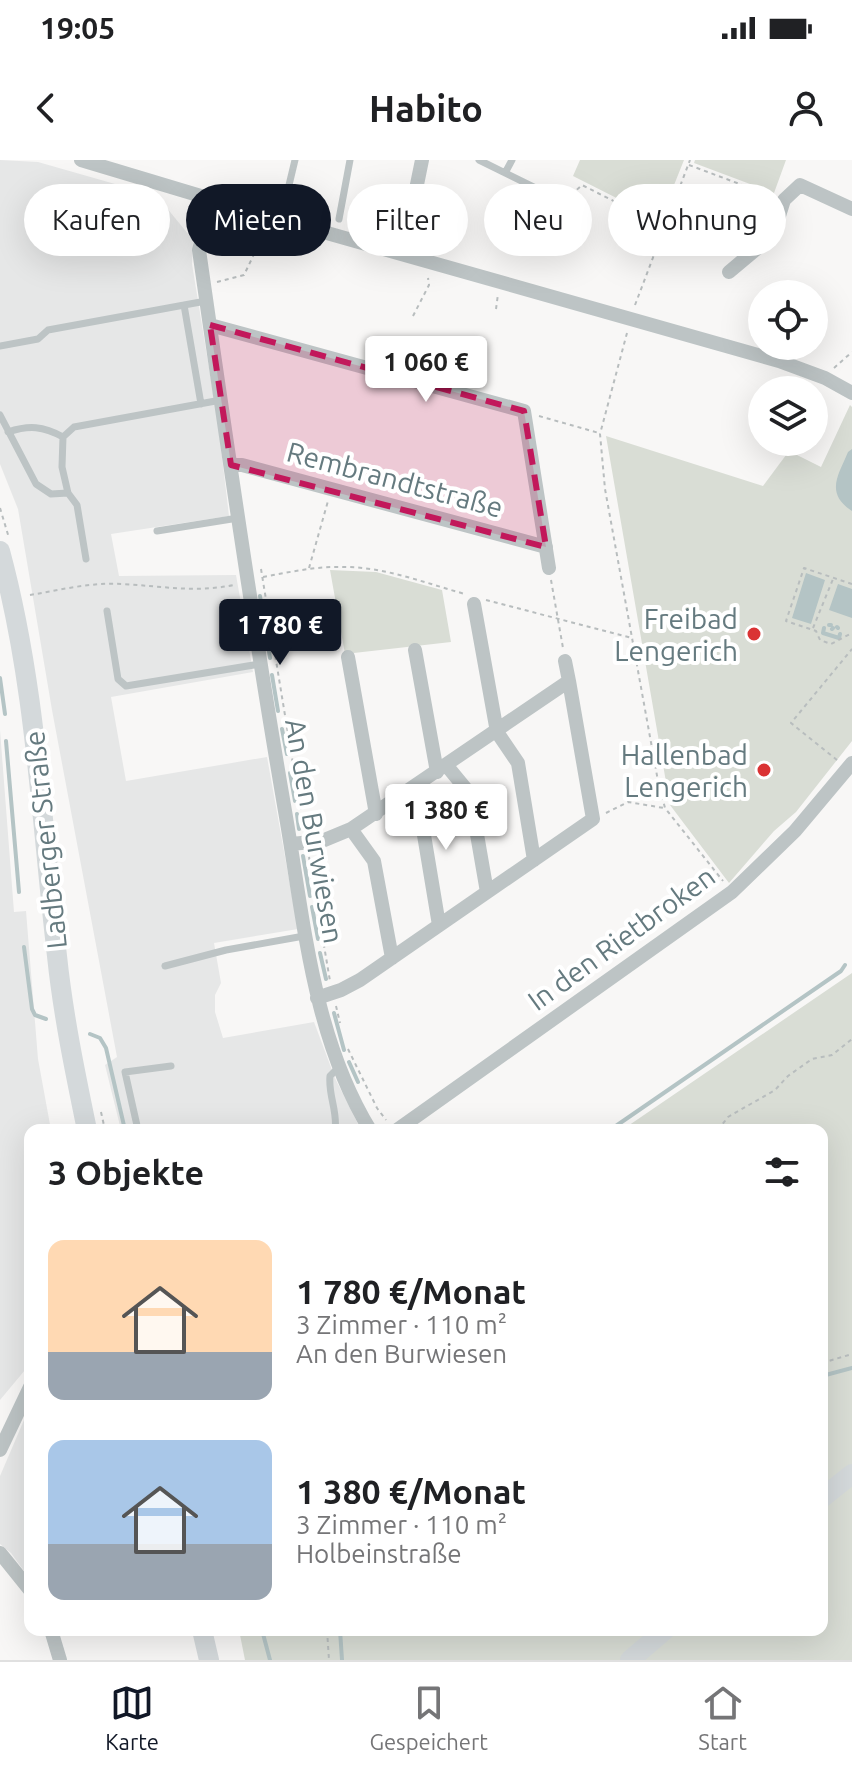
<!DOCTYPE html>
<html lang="de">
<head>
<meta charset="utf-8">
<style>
  body { margin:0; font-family:Ubuntu,sans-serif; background:#f6f6f6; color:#202124; height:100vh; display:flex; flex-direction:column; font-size:30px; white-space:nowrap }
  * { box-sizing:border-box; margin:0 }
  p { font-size:26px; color:#757577 }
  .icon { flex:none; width:44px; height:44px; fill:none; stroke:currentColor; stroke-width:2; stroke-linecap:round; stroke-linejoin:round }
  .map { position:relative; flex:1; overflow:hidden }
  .details { position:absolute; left:24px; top:964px; width:804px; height:512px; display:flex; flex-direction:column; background:#fff; border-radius:16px; box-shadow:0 8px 32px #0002 }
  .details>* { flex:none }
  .top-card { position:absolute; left:24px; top:24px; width:804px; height:72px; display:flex; gap:16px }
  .fabs { position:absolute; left:748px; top:120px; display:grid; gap:16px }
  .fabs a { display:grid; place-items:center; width:80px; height:80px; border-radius:50%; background:#fff; box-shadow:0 8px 32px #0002; font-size:40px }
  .price { position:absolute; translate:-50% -68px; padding:0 18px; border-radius:8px; background:#fff; color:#222; font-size:26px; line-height:52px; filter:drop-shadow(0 2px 4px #0008) }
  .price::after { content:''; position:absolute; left:50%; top:48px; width:24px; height:18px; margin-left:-12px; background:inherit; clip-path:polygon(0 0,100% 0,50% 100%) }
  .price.selected { background:#111827; color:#fff }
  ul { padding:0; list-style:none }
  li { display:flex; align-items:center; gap:24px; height:200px; padding:0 24px }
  li span { display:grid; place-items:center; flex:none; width:224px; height:160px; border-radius:16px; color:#555 }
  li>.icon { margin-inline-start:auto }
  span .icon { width:96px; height:96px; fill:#fffc; stroke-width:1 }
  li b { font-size:34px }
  h2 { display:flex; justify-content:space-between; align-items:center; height:96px; padding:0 24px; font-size:34px }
  .chip { padding:0 28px; border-radius:36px; background:#fff; box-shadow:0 8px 32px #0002; font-size:28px; line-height:72px }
  .chip.selected { background:#111827; color:#fff }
  .status { display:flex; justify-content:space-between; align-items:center; height:56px; padding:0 40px; background:#fff; direction:ltr }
  .status svg { height:22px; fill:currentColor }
  header { display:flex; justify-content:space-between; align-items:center; height:104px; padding:0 24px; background:#fff; font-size:36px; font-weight:700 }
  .tabs { display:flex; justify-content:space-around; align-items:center; height:112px; border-top:2px solid #e0e0e0; background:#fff; font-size:22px; color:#757577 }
  .tabs a { display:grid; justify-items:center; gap:4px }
  .tabs .selected { color:#111827 }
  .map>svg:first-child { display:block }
  .built { fill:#e6e7e7 }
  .green { fill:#d9ddd5 }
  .water { fill:#b4c4c5 }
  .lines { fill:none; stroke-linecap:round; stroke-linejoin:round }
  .stream { stroke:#b4c4c5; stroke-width:4 }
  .path { stroke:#b8bdbe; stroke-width:2; stroke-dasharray:4 4; stroke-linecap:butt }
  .lane { stroke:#bdc4c5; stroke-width:7 }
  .street { stroke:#bdc4c5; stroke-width:14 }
  .secondary { stroke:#d4d9db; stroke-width:20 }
  .marked { fill:#c2185b; fill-opacity:0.2; stroke:#c2185b; stroke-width:6; stroke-dasharray:16 10; stroke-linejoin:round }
  .poi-dot { fill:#da3334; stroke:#fff; stroke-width:3 }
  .labels { text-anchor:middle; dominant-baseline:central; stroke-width:8; stroke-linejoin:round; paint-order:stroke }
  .street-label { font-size:28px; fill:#657a7f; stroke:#fff }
  .poi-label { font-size:28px; fill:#657a7f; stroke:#fff; text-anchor:end }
</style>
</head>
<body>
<div class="status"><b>19:05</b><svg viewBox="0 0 49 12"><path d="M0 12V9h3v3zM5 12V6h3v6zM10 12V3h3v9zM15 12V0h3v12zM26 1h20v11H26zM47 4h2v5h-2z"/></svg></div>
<header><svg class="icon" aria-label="back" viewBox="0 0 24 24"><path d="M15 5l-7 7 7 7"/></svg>Habito<svg class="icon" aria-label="person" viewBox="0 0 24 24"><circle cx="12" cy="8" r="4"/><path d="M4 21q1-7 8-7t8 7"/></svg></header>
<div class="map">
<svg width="852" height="1500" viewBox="0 0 852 1500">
  <rect width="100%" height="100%" fill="#f8f7f6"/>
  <!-- built -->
  <path class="built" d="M0 0 38 2 157 36 193 80 192 104 218 263 229 356 111 374 119 416 236 415 253 512 111 537 126 621 267 597 298 769 214 783 221 823 215 835V852L223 878 314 862 335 918 360 968 359 970H121L105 905 117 897 52 550 18 349 0 304Z
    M0 570 14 752 26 751 38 899 51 970H30V1204L0 1240Z
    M30 1246V1419L11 1393 0 1384V1316Z"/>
  <!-- green -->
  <path class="green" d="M580 0H684L660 60 573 16Z
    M695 0H786L774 33 694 3Z
    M850 245 852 247V581L796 652 774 671 729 723 670 645 606 276 763 326 789 291 821 307Z
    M330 410 376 412 442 430 451 482 345 494Z
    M852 813V1500H245L239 1470H822V970H622Z"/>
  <!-- water -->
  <path class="water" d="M852 289V351C825 333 838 316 848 292Z
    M806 413 825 420 811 464 792 458Z
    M838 424 852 429V458L829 450Z"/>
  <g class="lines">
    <!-- stream -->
    <path class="stream" d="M260 436 262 449
      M829 465H831
      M265 466 270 498
      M837 467 838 468
      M824 468 823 473 839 478 840 474
      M832 469 833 468
      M272 515 278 551
      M0 518 5 554
      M282 569 287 594
      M6 581 19 732
      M290 613 295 641
      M297 654 299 669
      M303 696 310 736
      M312 747 318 779
      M24 787 32 849 35 855 46 859
      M320 793 326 819
      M334 853 344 890
      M90 874 100 878 106 888 125 970
      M349 902 358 922
      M610 970 841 811 845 805
      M822 1216 852 1208
      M262 1470 270 1500
      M340 1470 342 1500"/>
    <!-- path -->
    <path class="path" d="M689 5 769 35
      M571 35 582 25 663 66
      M143 46 154 36
      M217 122 244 115 258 86 260 69
      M635 145 690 0
      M496 149 498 134
      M413 156 429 125 428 118
      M627 173 600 274 605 329 658 621 665 648 723 721
      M834 208 852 192
      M539 256 599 273
      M0 348 9 378
      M309 408 328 341
      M261 409 304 671
      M263 417C290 412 317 406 344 407 385 407 425 423 465 434
      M551 420 563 488
      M852 424 804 408 786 461 816 471 820 480 831 484 852 473
      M30 435C60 430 91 422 122 424 162 426 194 433 234 425
      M486 440 632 478
      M813 468 833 419
      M837 600 791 563 852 489
      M606 653 628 642 664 648
      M309 697 330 821
      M336 846 340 863
      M348 889 377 948 386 960
      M101 952 105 970
      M718 970 728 957 775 930 788 916 812 899 832 895 852 879
      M822 1203 852 1194
      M327 1470 329 1500"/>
    <!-- lane -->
    <path class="lane" d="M479 0 564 42
      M505 13 512 0
      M284 46 295 0
      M339 59 350 0
      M184 145 201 244
      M0 186 38 179 48 170 206 141
      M0 255 36 324 51 334 68 333
      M8 272C29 265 43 266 63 277
      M157 371 238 358
      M86 399 77 345 68 333 62 307 63 277 74 267 221 240
      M107 451 118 519 126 526 260 504
      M165 806 226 790 304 776
      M138 970 125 912 171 906
      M335 970C338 952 328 935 330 916L338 908"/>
    <!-- street -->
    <path class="street" d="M81 0 281 60 779 201 825 218 852 233
      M212 40 199 90C226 278 253 465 285 651 304 759 312 875 370 970
      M403 93 422 0
      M729 112 773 75 784 40 800 25 852 49
      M210 165 524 251 549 408
      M231 305H242L546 387
      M474 444 497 572 518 603 534 700
      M415 490 437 612
      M348 497 376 654
      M565 501 569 521
      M447 606 470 634 487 732
      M404 635 423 669 439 765
      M351 669 374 701 392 798
      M291 684 322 681 351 669 569 521 593 659 360 820 341 830 317 838
      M397 970 732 732 795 671 852 603
      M0 1290 30 1227
      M0 1393 30 1430
      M51 1470 60 1500"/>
    <!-- secondary -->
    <path class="secondary" d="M0 391C36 524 41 659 57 796 63 854 75 912 87 970
      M822 1338 852 1314
      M202 1470 209 1500
      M630 1500 665 1470"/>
  </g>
  <!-- marked area -->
  <path class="marked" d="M210 165 524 251 546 387 231 305Z"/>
  <!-- markers -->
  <g class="poi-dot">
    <circle cx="754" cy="474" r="8"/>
    <circle cx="764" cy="610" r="8"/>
  </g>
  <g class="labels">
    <!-- street labels -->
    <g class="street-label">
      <text transform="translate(395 319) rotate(15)">Rembrandtstraße</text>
      <text transform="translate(315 671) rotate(80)">An den Burwiesen</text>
      <text transform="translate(45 680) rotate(-96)">Ladberger Straße</text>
      <text transform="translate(621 778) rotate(-36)">In den Rietbroken</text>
    </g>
    <!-- poi labels -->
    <g class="poi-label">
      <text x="738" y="458">Freibad<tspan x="738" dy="32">Lengerich</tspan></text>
      <text x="748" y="594">Hallenbad<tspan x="748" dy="32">Lengerich</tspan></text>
    </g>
  </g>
</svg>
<div class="fabs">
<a><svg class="icon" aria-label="locate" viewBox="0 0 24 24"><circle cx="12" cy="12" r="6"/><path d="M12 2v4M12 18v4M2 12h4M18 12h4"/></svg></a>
<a><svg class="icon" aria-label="layers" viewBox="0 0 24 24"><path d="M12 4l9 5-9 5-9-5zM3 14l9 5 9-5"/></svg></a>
</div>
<b class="price" style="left:426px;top:244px">1 060 €</b>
<b class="price selected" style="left:280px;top:507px">1 780 €</b>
<b class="price" style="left:446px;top:692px">1 380 €</b>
<div class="top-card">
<a class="chip">Kaufen</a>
<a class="chip selected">Mieten</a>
<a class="chip">Filter</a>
<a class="chip">Neu</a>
<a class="chip">Wohnung</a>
</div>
<section class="details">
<h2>3 Objekte<svg class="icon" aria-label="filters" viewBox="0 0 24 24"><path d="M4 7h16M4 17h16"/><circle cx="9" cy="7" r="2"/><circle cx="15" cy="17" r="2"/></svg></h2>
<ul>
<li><span style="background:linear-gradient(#ffd9b3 70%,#9aa5b1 0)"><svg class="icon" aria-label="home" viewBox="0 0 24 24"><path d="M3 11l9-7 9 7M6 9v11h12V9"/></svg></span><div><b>1 780 €/Monat</b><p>3 Zimmer · 110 m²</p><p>An den Burwiesen</p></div></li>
<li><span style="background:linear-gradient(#a9c7e8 65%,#9aa5b1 0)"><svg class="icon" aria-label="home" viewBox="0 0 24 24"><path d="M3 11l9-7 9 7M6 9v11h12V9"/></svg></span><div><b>1 380 €/Monat</b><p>3 Zimmer · 110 m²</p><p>Holbeinstraße</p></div></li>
</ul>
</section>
</div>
<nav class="tabs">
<a class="selected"><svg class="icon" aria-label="map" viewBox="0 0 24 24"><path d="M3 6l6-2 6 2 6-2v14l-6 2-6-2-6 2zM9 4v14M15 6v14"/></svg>Karte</a>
<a><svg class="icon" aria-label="saved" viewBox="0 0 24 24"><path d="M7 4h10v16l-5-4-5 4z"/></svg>Gespeichert</a>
<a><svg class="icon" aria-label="home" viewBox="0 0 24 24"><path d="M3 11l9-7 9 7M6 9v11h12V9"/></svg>Start</a>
</nav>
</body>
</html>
